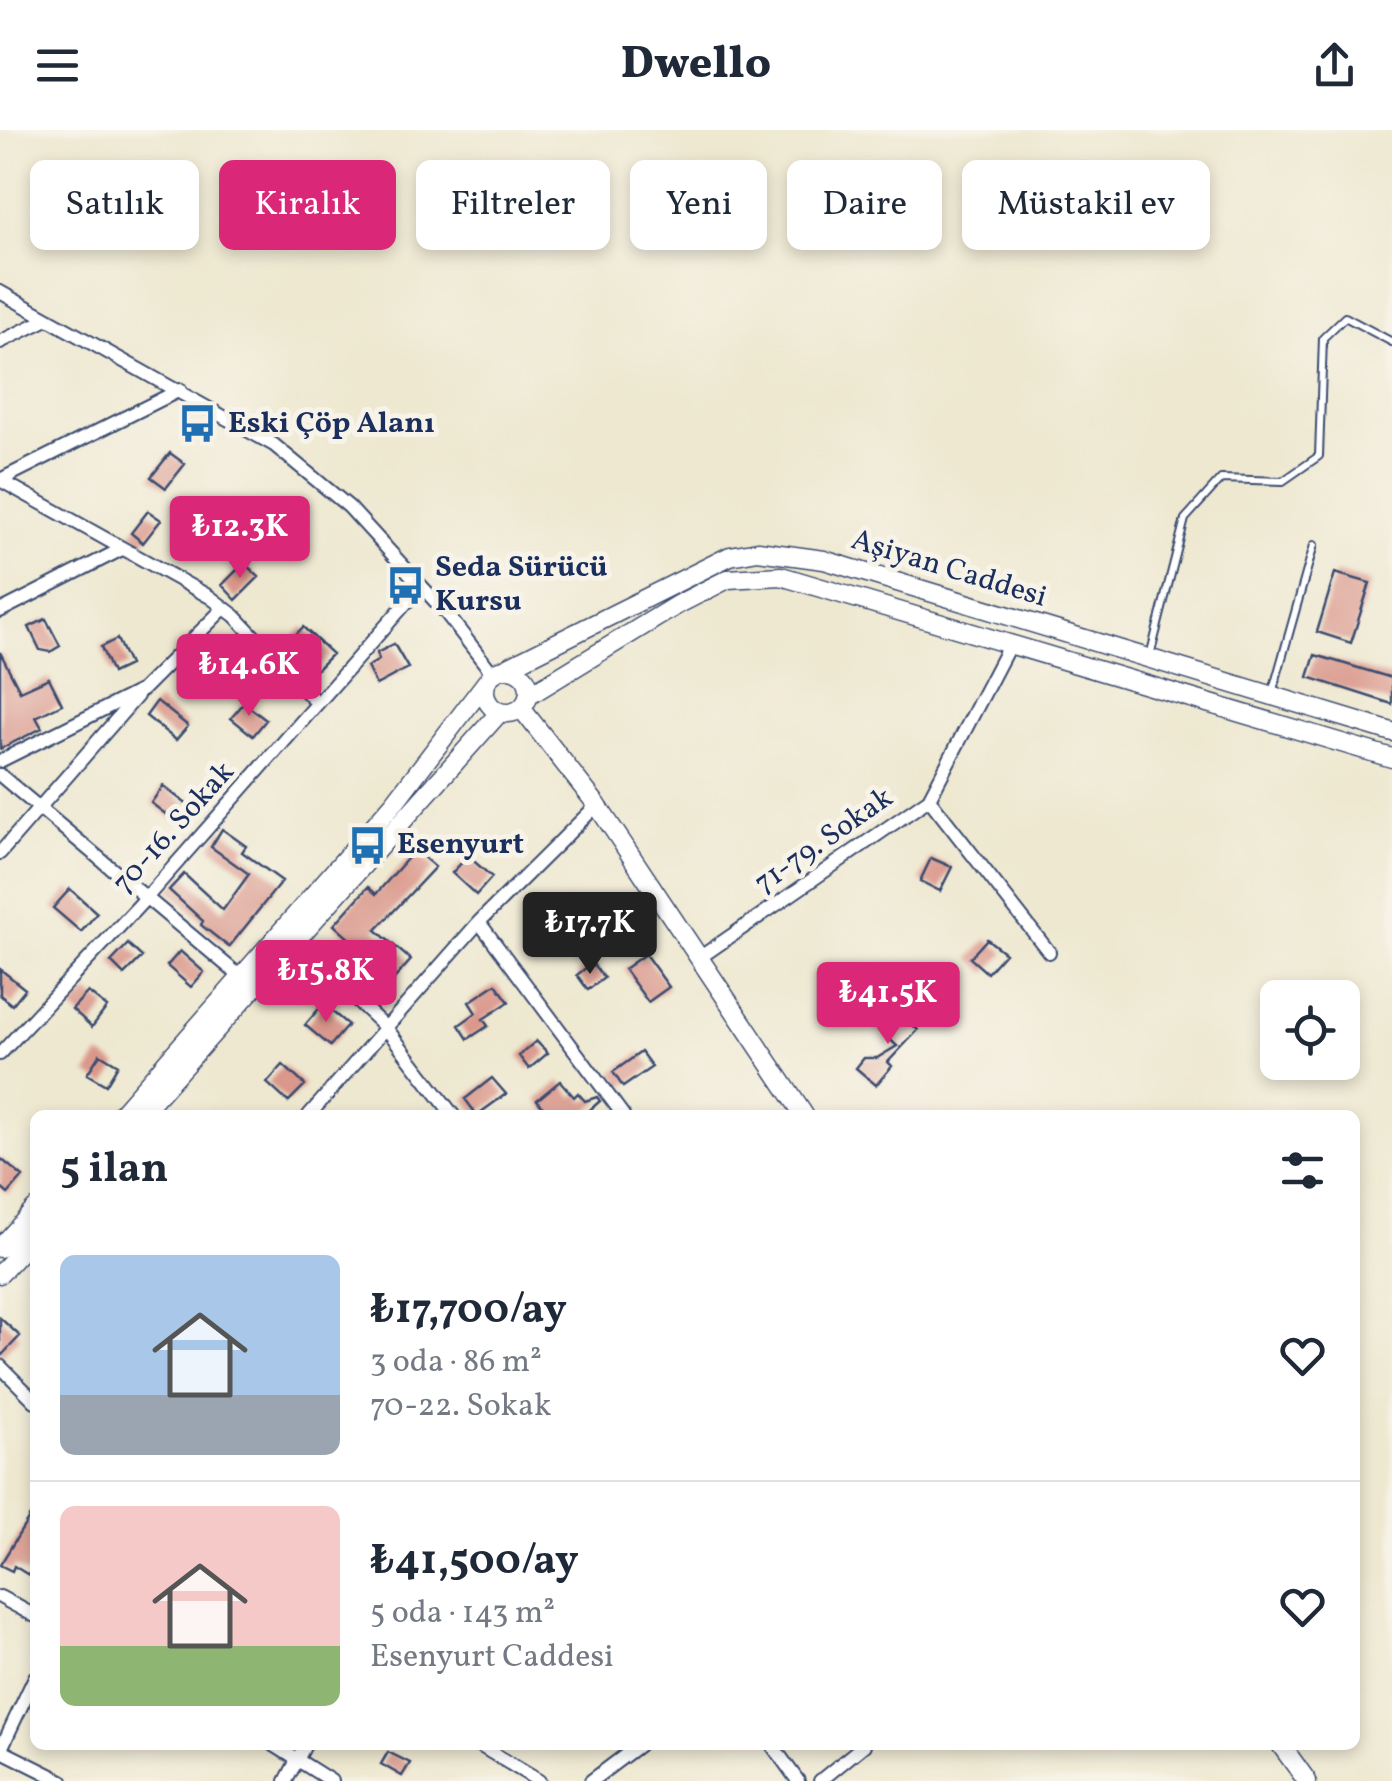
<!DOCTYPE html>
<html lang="tr">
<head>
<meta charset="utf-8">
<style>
  body { margin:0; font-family:Vollkorn,serif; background:#f2f2f3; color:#1f2937; height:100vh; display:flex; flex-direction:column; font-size:38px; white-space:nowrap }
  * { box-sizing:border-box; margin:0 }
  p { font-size:32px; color:#747a83 }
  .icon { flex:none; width:55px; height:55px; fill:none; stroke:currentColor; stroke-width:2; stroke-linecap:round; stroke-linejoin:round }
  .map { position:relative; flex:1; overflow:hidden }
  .sheet { position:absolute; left:30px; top:980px; width:1330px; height:640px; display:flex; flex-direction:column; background:#fff; border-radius:15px; box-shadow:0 5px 15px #0003 }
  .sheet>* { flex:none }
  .guide { position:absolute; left:30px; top:30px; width:1332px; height:90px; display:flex; gap:20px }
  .buttons { position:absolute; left:1260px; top:850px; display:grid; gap:20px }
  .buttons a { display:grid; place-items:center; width:100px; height:100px; border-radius:15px; background:#fff; box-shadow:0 5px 15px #0003; font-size:50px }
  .price { position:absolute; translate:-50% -85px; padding:0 22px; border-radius:10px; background:#db2777; color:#fff; font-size:32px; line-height:65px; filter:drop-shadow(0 2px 5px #0008) }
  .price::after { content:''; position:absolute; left:50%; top:60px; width:30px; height:22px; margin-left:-15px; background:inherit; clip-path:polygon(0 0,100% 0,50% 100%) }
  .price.on { background:#222; color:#fff }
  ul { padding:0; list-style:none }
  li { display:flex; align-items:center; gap:30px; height:250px; padding:0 30px }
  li+li { border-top:2px solid #e0e1e3 }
  li span { display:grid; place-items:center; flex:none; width:280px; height:200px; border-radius:15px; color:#555 }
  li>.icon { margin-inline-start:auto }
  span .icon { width:120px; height:120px; fill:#fffc; stroke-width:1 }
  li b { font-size:42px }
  h2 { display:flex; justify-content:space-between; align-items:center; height:120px; padding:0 30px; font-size:42px }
  .pill { padding:0 35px; border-radius:15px; background:#fff; box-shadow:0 5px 15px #0003; font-size:35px; line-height:90px }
  .pill.on { background:#db2777; color:#fff }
  header { display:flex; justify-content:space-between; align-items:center; height:130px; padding:0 30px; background:#fff; font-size:45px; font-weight:800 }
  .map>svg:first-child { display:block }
  .building { fill:#da978b }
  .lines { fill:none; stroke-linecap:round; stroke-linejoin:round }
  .lane-casing { stroke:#3b4b6f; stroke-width:10 }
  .street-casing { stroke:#3b4b6f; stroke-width:16 }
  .secondary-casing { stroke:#3b4b6f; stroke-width:21 }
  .lane { stroke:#fff; stroke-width:6 }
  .street { stroke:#fff; stroke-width:12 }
  .secondary { stroke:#fff; stroke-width:18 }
  .labels { text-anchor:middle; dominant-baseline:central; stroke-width:10; stroke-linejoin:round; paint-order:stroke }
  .poi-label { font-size:30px; font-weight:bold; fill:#1b2f5e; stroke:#f7f3e8; text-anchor:start }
  .street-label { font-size:30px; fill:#1b2f5e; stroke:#f7f3e8 }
</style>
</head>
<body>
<header><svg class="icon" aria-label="menu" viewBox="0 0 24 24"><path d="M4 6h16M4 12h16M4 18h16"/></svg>Dwello<svg class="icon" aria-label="share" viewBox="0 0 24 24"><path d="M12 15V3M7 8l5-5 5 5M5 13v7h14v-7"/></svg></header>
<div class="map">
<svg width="1392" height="1651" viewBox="0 0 1392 1651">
  <rect width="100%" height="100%" fill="#f7f3e8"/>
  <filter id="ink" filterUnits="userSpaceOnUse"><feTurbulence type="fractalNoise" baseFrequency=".01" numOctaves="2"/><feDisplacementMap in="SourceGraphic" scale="20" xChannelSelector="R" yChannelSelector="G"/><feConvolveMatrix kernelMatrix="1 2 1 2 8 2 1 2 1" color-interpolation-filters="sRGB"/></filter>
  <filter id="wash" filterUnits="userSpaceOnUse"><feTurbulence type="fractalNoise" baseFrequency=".0048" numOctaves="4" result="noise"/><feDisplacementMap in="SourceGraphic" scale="40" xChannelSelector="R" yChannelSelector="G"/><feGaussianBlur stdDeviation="2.25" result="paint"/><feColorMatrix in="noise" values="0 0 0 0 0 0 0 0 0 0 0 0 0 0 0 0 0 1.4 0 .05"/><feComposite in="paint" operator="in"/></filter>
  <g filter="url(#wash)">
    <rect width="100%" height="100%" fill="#eee8d0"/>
    <g id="blocks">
      <!-- building -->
      <path class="building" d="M170 323 185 334 166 358 151 347Z
        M265 378 280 389 264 409 250 398Z
        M148 381 161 390 143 413 131 403Z
        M244 433 259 447 236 470 222 455Z
        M1335 443 1370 453 1351 513 1317 502Z
        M46 489 60 516 50 522 40 520 29 497Z
        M303 497 332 524 310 546 282 519Z
        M117 509 129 535 112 543 101 517Z
        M394 514 408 538 376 555 367 537 379 530 377 523Z
        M0 522 20 561 49 548 62 574 36 587 42 598 0 619Z
        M1315 525 1392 548V574L1308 547Z
        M157 571 188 596 176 610 146 586Z
        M244 573 266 590 253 606 231 588Z
        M163 656 189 676 176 692 151 673Z
        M222 699 246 716 242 722 282 751 229 817 201 795 203 791 169 760 184 744 223 780 249 744 211 717Z
        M415 720 435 737 376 800 411 830 394 849 334 795 368 757 376 764Z
        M468 726 492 747 476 765 452 743Z
        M931 728 952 737 940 761 920 751Z
        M70 759 97 783 81 802 53 778Z
        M987 809 1005 823 987 843 970 828Z
        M128 814 142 827 124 845 111 832Z
        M180 821 204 842 191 857 167 836Z
        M645 824 669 857 648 872 624 839Z
        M293 832 320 856 307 870 286 858 281 846Z
        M592 833 604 848 588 860 577 845Z
        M0 839 25 859 12 875 0 865Z
        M496 854 509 872 483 889 488 896 468 909 459 895 476 883 469 872Z
        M88 862 107 877 92 897 72 879Z
        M323 874 348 895 330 916 305 895Z
        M896 880 918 900 888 932 892 936 876 955 856 938 864 928H877L897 916 879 899Z
        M536 911 548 923 529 939 519 926Z
        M641 922 652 937 623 957 613 942Z
        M100 924 118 935 106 955 87 944Z
        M283 935 305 955 288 972 267 953Z
        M492 948 506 964 477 985 465 969Z
        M560 951 574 967 578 963 585 971 597 967 600 971 584 985H549L537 970Z
        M0 1028 23 1047 8 1064 0 1057Z
        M0 1188 20 1206 1 1226H0Z
        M35 1378V1449L14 1436 12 1441 0 1435Z
        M388 1622 410 1633 402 1646 381 1634Z"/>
    </g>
  </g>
  <g filter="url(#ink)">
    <use href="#blocks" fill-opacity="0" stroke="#3b4b6f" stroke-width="2.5"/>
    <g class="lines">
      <defs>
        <path id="lane" d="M1150 526 1185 389 1221 349 1283 351 1319 326 1323 208 1345 187 1392 212
          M1272 564 1314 415"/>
        <path id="street" d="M0 162 274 315 349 377 446 483 493 544
          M0 212 47 189
          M0 350 210 467 235 486 317 573
          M0 350 180 260
          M0 481 122 419
          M0 631 142 560 224 478
          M0 645 242 848
          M929 669 1049 822
          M0 723 137 566
          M479 792 623 985
          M295 812 386 898 453 985
          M702 826 929 669 1011 512
          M0 924 146 768 421 456
          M309 985 479 792 597 675
          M0 1236 35 1271
          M0 1467 35 1486
          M274 1615 331 1651
          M479 1615 539 1651
          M772 1615 798 1651
          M0 1620 62 1651
          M0 1621 35 1547
          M286 1651 305 1615
          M591 1651 639 1615
          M820 1651 864 1615"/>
        <path id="secondary" d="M485 561a22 22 0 1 1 44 0a22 22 0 1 1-44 0Z
          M504 539 730 426 758 421 824 430 1392 602
          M528 566 677 475 728 449 781 446 1392 628
          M521 578 597 675 804 985
          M120 985 394 673 487 551
          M140 985 500 582
          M0 1118 35 1079
          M0 1144 35 1106
          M1281 1615 1307 1651"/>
      </defs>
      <!-- lane casing -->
      <use href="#lane" class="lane-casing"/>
      <!-- street casing -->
      <use href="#street" class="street-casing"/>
      <!-- secondary casing -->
      <use href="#secondary" class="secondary-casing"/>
      <!-- lane -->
      <use href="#lane" class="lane"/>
      <!-- street -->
      <use href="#street" class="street"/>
      <!-- secondary -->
      <use href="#secondary" class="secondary"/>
    </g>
  </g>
  <!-- icons -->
  <defs>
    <symbol id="bus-bare" viewBox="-9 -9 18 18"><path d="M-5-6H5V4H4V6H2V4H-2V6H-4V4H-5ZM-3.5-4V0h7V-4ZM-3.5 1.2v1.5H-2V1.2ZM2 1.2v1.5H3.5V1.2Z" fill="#1f6fb2" stroke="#f7f3e8" stroke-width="2.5" paint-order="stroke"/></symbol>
  </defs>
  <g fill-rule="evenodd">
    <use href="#bus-bare" x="170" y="266" width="55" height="55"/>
    <use href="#bus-bare" x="378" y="428" width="55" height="55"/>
    <use href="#bus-bare" x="340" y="688" width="55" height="55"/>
  </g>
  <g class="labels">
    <!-- poi labels -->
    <g class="poi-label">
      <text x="228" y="294">Eski Çöp Alanı</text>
      <text x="435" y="438">Seda Sürücü<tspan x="435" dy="34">Kursu</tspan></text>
      <text x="397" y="715">Esenyurt</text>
    </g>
    <!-- street labels -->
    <g class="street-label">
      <text transform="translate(949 439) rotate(17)">Aşiyan Caddesi</text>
      <text transform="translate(174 698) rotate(-48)">70-16. Sokak</text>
      <text transform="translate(824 711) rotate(-35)">71-79. Sokak</text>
    </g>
  </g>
</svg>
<div class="buttons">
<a><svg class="icon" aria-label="locate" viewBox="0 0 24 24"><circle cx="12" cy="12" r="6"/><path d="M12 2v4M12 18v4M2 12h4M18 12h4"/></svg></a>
</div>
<b class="price" style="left:240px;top:451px">₺12.3K</b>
<b class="price" style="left:249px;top:589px">₺14.6K</b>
<b class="price on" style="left:590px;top:847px">₺17.7K</b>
<b class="price" style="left:326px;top:895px">₺15.8K</b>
<b class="price" style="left:888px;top:917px">₺41.5K</b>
<div class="guide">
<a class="pill">Satılık</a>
<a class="pill on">Kiralık</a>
<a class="pill">Filtreler</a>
<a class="pill">Yeni</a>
<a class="pill">Daire</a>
<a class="pill">Müstakil ev</a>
</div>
<section class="sheet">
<h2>5 ilan<svg class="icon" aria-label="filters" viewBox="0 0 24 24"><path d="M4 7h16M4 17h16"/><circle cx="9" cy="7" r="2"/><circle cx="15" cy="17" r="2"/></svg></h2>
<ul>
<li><span style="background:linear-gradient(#a9c7e8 70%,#9aa5b1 0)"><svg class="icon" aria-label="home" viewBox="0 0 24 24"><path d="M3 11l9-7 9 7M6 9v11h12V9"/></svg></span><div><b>₺17,700/ay</b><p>3 oda · 86 m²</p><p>70-22. Sokak</p></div><svg class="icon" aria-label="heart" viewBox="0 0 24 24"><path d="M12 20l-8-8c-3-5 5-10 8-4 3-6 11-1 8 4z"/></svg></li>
<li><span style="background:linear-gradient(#f6c9c9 70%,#8fb573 0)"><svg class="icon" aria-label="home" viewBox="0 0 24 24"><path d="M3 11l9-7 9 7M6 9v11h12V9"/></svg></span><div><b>₺41,500/ay</b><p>5 oda · 143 m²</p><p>Esenyurt Caddesi</p></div><svg class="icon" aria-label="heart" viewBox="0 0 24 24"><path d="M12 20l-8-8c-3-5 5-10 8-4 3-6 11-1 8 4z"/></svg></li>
</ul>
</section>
</div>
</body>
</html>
